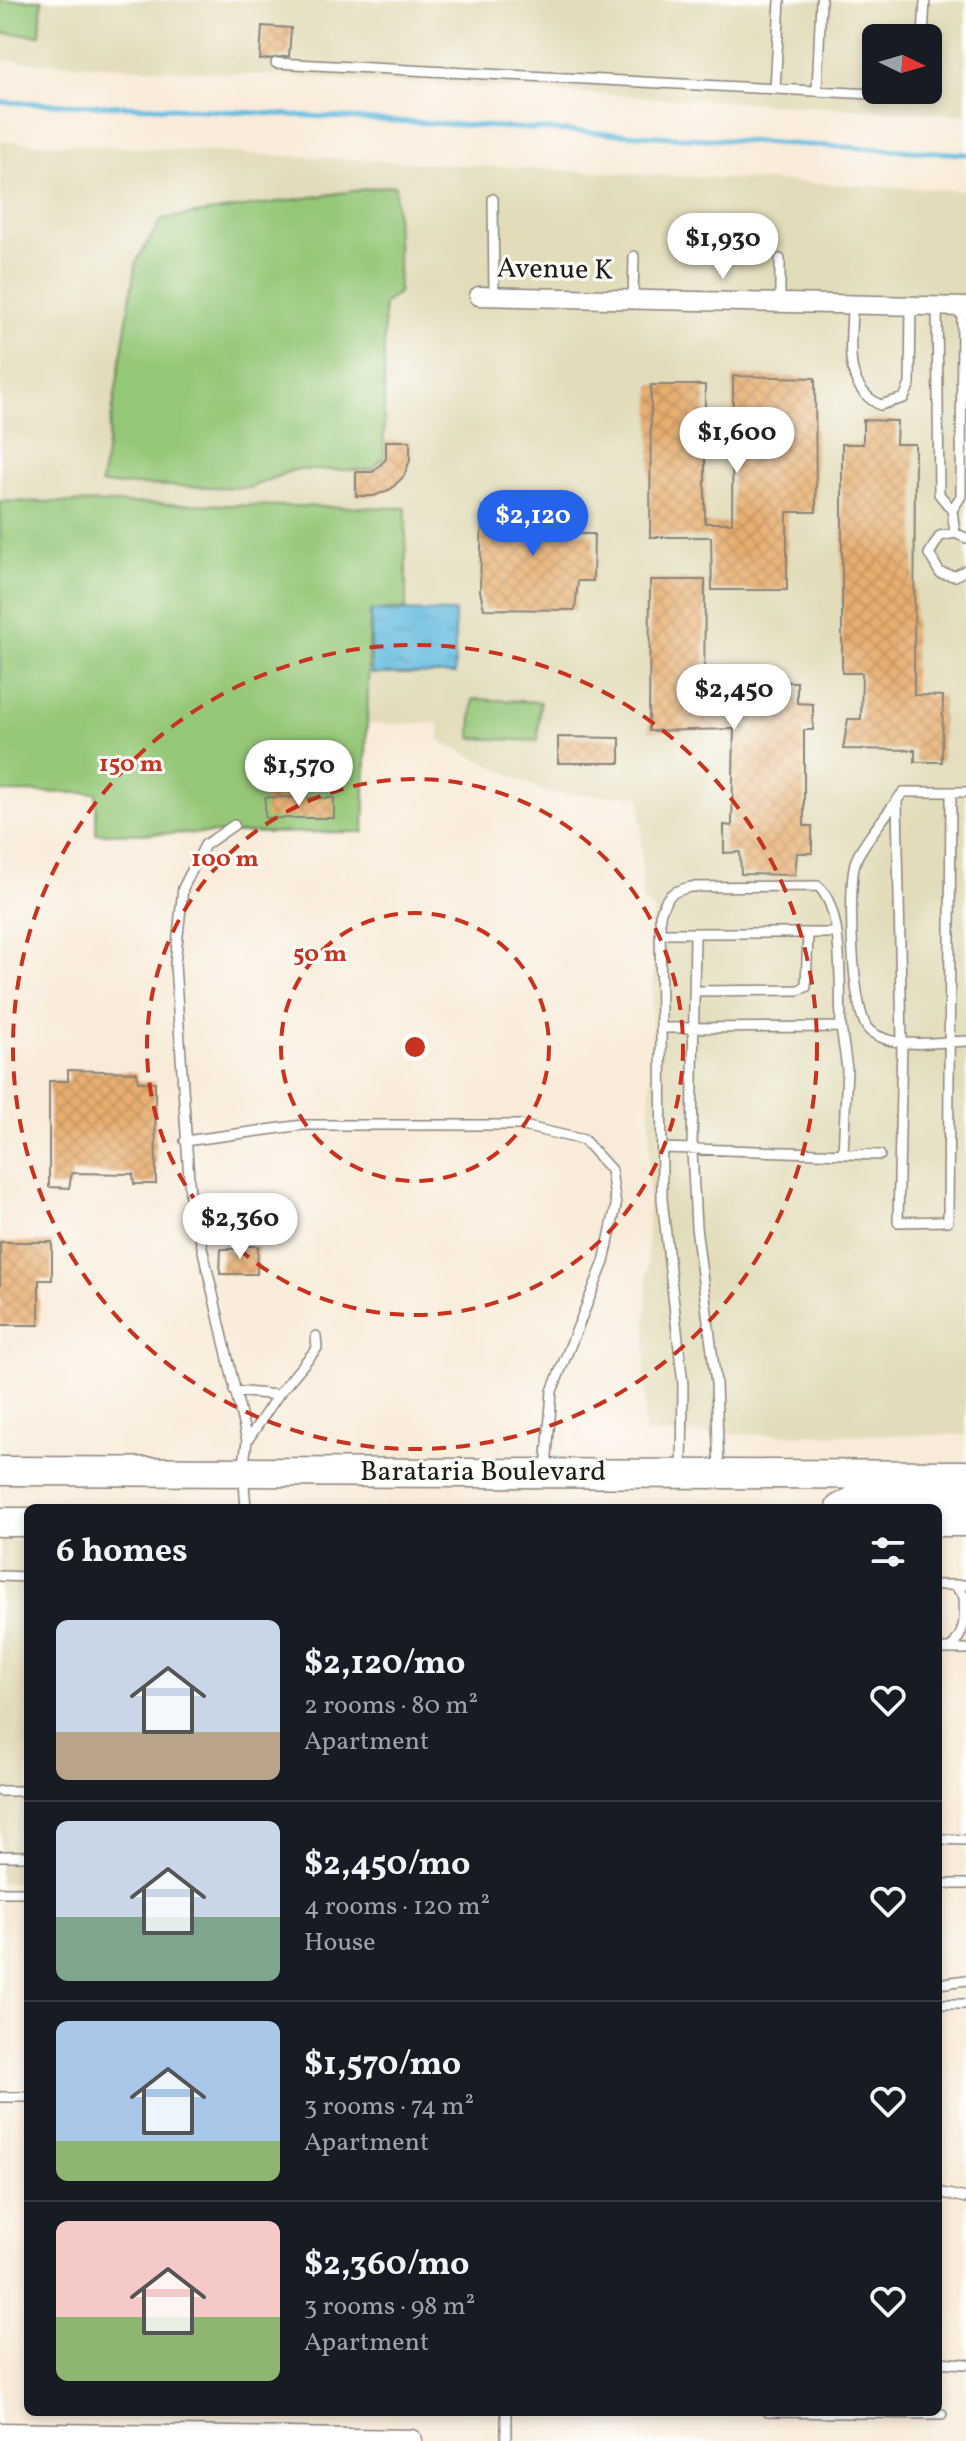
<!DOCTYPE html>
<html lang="en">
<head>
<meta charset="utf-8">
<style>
  body { margin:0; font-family:Vollkorn,serif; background:#20242c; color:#f1f3f6; height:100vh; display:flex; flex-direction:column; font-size:30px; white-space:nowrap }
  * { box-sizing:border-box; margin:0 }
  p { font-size:26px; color:#9ea1a6 }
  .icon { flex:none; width:44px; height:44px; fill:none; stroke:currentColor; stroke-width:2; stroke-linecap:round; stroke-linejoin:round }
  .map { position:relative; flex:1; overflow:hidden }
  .drawer { position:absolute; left:24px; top:1504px; width:918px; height:912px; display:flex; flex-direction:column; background:#171b24; border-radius:12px; box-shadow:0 4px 12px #0003 }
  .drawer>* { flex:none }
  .needle { width:52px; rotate:95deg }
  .controls { position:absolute; left:862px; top:24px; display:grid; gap:16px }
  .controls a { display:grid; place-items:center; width:80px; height:80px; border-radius:12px; background:#171b24; box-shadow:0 4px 12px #0003; font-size:40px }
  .price { position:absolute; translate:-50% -68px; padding:0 18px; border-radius:28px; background:#fff; color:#222; font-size:26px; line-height:52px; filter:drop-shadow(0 2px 4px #0008) }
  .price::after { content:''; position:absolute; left:50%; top:48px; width:24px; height:18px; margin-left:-12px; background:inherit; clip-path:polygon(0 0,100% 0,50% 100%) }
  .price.selected { background:#2563eb; color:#fff }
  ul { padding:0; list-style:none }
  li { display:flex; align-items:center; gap:24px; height:200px; padding:0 32px }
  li+li { border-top:2px solid #363941 }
  li span { display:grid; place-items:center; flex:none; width:224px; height:160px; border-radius:12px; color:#555 }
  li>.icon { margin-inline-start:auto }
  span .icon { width:96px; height:96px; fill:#fffc; stroke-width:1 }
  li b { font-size:34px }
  h2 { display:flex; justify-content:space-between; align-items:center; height:96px; padding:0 32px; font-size:34px }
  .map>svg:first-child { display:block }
  .built { fill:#e2dcba; fill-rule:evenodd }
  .grass { fill:#95c778; stroke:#58724a; stroke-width:2 }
  .water { fill:url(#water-ripples); stroke:#3e6b7d; stroke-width:2 }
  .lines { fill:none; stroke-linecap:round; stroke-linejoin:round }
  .stream { stroke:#61bade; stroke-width:5 }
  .building { fill:url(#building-cross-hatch) }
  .service-casing { stroke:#8a847a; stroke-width:12 }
  .minor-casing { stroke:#8a847a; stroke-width:21 }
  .tertiary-casing { stroke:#8a847a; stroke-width:25 }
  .primary-casing { stroke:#8a847a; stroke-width:31 }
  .service { stroke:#fff; stroke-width:9 }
  .minor { stroke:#fff; stroke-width:18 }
  .tertiary { stroke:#fff; stroke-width:22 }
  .primary { stroke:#fff; stroke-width:28 }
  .ring { fill:none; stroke:#c8321e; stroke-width:4; stroke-dasharray:14 10 }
  .labels { text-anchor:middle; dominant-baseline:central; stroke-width:6; stroke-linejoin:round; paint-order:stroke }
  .street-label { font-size:28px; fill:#1c1c1c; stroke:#fdfcf7 }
  .centre { fill:#c8321e; stroke:#fdfcf7; stroke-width:4 }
  .ring-label { font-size:24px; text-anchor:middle; font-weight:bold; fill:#c8321e; stroke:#fdfcf7; stroke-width:6; stroke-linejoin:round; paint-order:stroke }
</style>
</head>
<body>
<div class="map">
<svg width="966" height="2441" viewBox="0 0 966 2441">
  <defs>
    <pattern id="water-ripples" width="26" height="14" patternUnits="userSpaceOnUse" patternTransform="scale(2)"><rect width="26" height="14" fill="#61bade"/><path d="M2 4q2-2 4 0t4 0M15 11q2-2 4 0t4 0" fill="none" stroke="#549fbe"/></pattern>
    <pattern id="building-cross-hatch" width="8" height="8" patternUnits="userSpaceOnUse" patternTransform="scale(2)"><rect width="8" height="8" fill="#e7ae70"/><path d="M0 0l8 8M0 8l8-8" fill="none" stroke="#c69560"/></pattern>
  </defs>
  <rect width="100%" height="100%" fill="#fdfcf7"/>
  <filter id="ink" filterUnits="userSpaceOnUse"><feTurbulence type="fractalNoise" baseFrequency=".0125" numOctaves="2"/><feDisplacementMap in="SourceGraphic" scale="16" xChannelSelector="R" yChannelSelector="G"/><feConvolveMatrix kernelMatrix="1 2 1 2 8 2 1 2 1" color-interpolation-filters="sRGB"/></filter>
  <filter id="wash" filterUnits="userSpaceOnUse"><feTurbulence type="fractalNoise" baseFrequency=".006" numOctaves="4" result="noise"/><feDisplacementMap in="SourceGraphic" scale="32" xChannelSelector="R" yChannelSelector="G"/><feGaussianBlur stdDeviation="1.8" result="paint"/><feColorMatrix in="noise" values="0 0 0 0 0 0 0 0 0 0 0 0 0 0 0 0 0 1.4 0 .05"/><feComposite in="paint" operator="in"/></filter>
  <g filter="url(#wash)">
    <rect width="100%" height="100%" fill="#f9ebd9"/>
    <!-- built -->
    <path class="built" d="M0 0H966V115L0 60ZM876 38H928V90H876Z
      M0 141 966 191V1435L644 1434 654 910 642 901 641 796 549 794 439 740V723L367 724 370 611 406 610V508L0 499Z
      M0 1539 28 1540V1882H0Z"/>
    <!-- grass -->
    <path class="grass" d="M0 0H42L40 35 0 33Z
      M395 185 399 292 384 304V457L372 470H293L249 488 101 484 136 262 162 219Z
      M0 501 406 508V609L370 611 364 832 96 834V793L0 792Z
      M473 699 540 702 538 741 471 738Z"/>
    <!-- water -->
    <path class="water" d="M371 611 455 612V674H371Z"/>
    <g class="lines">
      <!-- stream -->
      <path class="stream" d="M0 102 153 107 966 154"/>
    </g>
    <g id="blocks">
      <!-- building -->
      <path class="building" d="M262 26 291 28 289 56 260 60Z
        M733 376 815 378 816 512H787V590H712L711 537H650L651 385H705V523H732Z
        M863 420 897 421 896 444H915L914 695 943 696 942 762H915V750L843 749 848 719H861L862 673H842V444H863Z
        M386 441H410V460L404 476 391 489 374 496H356V472H373L386 459Z
        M482 506 575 507V512H579L578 534H594L593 581H578L575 610 484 609 480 591Z
        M650 580H705L704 703H742V681L797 682V703L813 704V730H804V826H812V853H797L795 875 741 874 740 852 724 853V825L732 826 734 729 649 731Z
        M558 737 620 738V763H558Z
        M265 797 334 798V818H265Z
        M68 1070 137 1072 138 1082H155L156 1184H134L133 1174 72 1173 69 1188 49 1187V1081H68Z
        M0 1242H52V1280H39V1325H0Z
        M236 1246H258L257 1274H220L221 1249H236Z"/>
    </g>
  </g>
  <g filter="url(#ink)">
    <use href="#blocks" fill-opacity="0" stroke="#8a847a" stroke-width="2"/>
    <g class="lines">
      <defs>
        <path id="service" d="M923 38 925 0
          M276 63 910 96 914 90
          M775 89 780 0
          M817 91 821 0
          M493 199 494 296
          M633 300 634 256
          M780 303V259
          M852 305C852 343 841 385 880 405L904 398 910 384 911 305
          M937 306 939 494 952 510 961 496 962 307
          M952 510 955 533
          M966 538 955 533 940 536 929 554 940 573 955 576 966 570
          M966 792H903C893 807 859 847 855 863 848 887 851 1016 870 1031 894 1050 937 1042 966 1041
          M897 801 902 1043 898 1222 948 1221 951 792
          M234 825 205 845 183 888 175 964 190 1195 247 1441 243 1471 246 1508
          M661 933H836
          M695 933 692 1151 696 1227 716 1383 719 1472
          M695 991 798 990 806 987 808 933
          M661 1028 660 915C666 895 672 891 691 887L818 886C845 910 839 990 841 1027
          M185 1141 303 1125H519L584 1140 611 1170 616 1206 604 1262 552 1391 546 1469
          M662 1148 880 1155
          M234 1391 278 1395
          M247 1441 278 1395 317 1348 316 1336
          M682 1471 683 1384 662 1199 661 1028 841 1027 847 1069 843 1154
          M0 1576 28 1577
          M938 1585H966
          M938 1649H966
          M950 1649C966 1632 965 1619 964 1596L954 1585
          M0 1791H28
          M938 1839 966 1840
          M0 1856H28
          M938 1884H966
          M0 1892H25
          M938 1984 966 1980
          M938 2004H966
          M0 2097H28
          M938 2192 966 2198
          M938 2362 966 2364
          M768 2412 942 2414
          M506 2441V2412"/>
        <path id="minor" d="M479 296 966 307"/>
        <path id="tertiary" d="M0 2434 411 2441"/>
        <path id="primary" d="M0 1471 966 1475
          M840 1508 855 1500 966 1496
          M0 1522H28
          M938 1522H966"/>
      </defs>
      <!-- service casing -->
      <use href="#service" class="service-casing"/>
      <!-- minor casing -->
      <use href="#minor" class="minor-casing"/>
      <!-- tertiary casing -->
      <use href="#tertiary" class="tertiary-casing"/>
      <!-- primary casing -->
      <use href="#primary" class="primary-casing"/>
      <!-- service -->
      <use href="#service" class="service"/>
      <!-- minor -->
      <use href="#minor" class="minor"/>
      <!-- tertiary -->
      <use href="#tertiary" class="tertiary"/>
      <!-- primary -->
      <use href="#primary" class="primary"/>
    </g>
  </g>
  <!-- distance rings -->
  <g class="ring">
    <circle cx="415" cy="1047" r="134"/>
    <circle cx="415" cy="1047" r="268"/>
    <circle cx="415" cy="1047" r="402"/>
  </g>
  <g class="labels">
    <!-- street labels -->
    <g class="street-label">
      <text transform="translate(555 270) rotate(1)">Avenue K</text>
      <text x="483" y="1472">Barataria Boulevard</text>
    </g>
  </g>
  <circle cx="415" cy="1047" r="12" class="centre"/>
  <g class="ring-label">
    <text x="131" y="771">150 m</text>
    <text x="225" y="866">100 m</text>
    <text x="320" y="961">50 m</text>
  </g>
</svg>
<div class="controls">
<a><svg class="needle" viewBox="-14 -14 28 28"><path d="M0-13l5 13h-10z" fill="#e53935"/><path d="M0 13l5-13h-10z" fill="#9ea1a6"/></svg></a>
</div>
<b class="price" style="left:723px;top:281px">$1,930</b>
<b class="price" style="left:737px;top:475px">$1,600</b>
<b class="price selected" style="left:533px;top:558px">$2,120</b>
<b class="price" style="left:734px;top:732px">$2,450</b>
<b class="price" style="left:299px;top:808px">$1,570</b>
<b class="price" style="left:240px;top:1261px">$2,360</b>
<section class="drawer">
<h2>6 homes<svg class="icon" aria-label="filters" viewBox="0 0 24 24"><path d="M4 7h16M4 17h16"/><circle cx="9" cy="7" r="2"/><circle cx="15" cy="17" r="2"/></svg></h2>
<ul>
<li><span style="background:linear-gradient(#c9d6e8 70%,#b9a48a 0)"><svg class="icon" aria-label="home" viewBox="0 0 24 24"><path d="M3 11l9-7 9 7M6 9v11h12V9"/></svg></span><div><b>$2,120/mo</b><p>2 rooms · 80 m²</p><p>Apartment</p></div><svg class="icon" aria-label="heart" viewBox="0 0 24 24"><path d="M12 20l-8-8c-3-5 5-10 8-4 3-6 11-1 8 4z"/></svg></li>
<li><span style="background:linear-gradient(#c9d6e8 60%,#7fa58c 0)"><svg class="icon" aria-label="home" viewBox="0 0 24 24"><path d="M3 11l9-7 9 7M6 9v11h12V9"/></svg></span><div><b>$2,450/mo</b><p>4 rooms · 120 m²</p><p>House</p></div><svg class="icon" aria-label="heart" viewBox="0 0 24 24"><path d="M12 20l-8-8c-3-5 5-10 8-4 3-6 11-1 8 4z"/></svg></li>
<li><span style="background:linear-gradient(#a9c7e8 75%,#8fb573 0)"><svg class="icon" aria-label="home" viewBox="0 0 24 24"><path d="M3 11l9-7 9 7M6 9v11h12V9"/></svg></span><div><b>$1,570/mo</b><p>3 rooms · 74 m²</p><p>Apartment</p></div><svg class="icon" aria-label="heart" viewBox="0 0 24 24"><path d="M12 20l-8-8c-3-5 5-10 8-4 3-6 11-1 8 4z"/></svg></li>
<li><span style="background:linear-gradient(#f6c9c9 60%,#8fb573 0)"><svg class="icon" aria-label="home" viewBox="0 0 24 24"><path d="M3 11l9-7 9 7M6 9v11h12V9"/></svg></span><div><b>$2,360/mo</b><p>3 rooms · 98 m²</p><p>Apartment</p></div><svg class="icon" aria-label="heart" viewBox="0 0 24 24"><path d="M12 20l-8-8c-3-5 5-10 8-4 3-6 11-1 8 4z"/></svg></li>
</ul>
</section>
</div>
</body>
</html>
